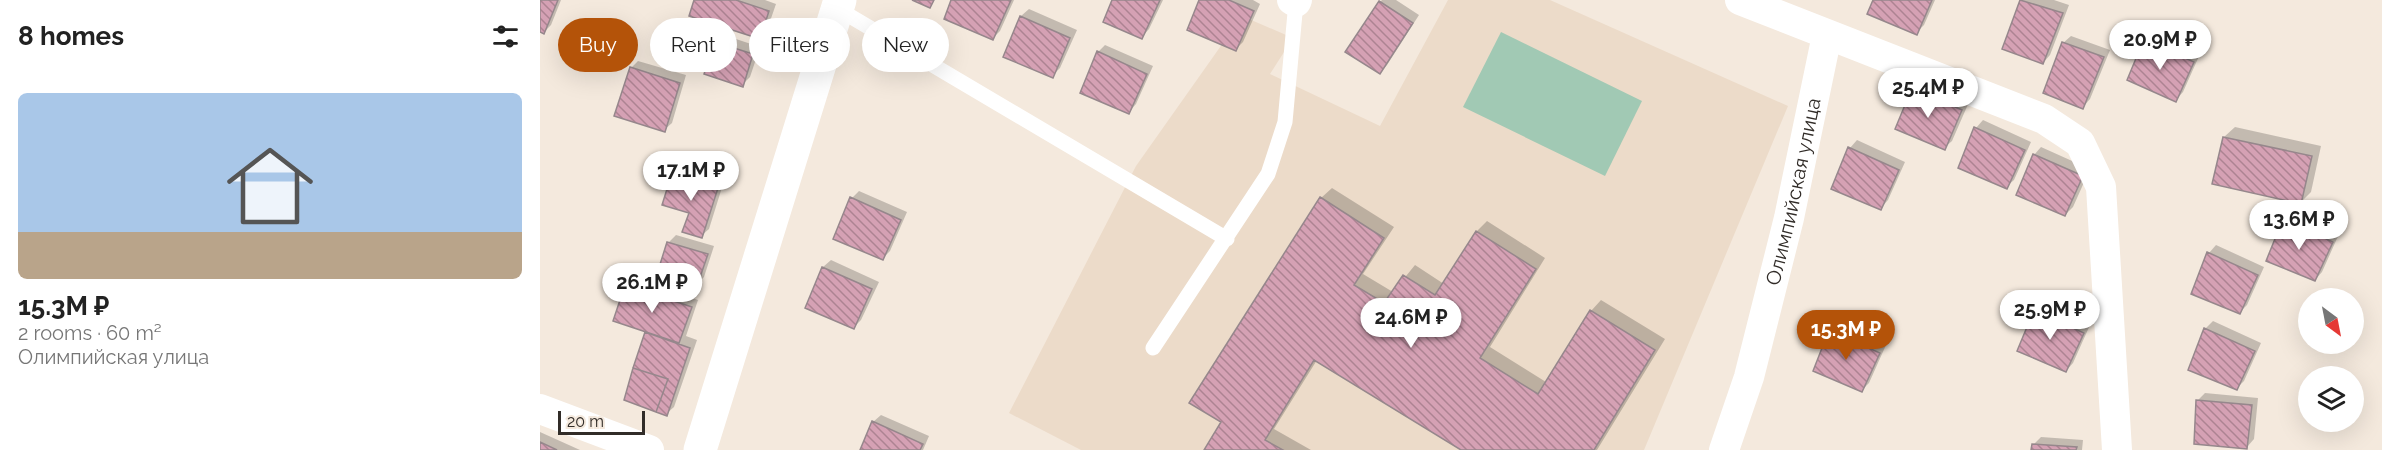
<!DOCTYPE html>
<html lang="en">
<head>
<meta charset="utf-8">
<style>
  body { margin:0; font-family:Raleway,sans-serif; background:#f6f6f6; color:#222; height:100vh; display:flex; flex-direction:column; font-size:22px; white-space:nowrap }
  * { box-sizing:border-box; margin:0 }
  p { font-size:20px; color:#767676 }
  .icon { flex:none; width:33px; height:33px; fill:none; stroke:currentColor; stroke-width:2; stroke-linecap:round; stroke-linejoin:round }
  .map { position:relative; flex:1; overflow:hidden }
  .details { display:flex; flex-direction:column; background:#fff; width:540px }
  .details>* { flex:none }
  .guide { position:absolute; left:18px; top:18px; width:570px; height:54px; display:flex; gap:12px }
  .needle { width:39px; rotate:148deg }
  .tools { position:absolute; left:1758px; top:288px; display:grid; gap:12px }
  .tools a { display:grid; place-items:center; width:66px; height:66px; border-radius:50%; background:#fff; box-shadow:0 6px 24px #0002; font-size:30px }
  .scale { position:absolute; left:18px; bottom:15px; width:87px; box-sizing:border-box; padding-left:6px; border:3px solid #312c28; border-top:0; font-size:16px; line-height:21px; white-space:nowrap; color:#312c28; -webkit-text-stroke:4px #f4e9dd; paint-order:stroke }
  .price { position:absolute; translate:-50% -51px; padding:0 14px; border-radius:21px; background:#fff; color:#222; font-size:20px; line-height:39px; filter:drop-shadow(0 2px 3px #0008) }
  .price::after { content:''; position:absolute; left:50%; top:36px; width:18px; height:14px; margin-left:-9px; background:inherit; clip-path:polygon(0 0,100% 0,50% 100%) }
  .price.on { background:#b45309; color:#fff }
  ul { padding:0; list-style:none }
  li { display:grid; align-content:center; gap:12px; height:318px; padding:0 18px }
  li span { display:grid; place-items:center; height:186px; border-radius:9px; color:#555 }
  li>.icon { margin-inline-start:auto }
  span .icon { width:108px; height:108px; fill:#fffc; stroke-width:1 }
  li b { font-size:26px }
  h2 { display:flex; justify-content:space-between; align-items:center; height:72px; padding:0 18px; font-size:26px }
  .tag { padding:0 21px; border-radius:27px; background:#fff; box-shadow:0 6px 24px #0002; font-size:21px; line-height:54px }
  .tag.on { background:#b45309; color:#fff }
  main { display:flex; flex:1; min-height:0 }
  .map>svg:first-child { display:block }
  .built { fill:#ecdbc9 }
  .grass { fill:#a1c9b4 }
  .shadow { fill:#0003 }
  .building { fill:url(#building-back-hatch); stroke:#96878c; stroke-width:1.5 }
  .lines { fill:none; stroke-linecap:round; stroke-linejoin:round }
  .service { stroke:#fff; stroke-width:15 }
  .minor { stroke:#fff; stroke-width:30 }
  .secondary { stroke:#fff; stroke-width:33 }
  .labels { text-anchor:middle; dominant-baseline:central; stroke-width:4.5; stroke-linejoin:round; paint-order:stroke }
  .street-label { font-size:20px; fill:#312c28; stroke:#f4e9dd }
</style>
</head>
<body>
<main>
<section class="details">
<h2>8 homes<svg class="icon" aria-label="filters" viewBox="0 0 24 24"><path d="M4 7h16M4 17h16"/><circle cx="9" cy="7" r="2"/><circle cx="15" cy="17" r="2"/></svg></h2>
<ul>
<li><span style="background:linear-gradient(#a9c7e8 75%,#b9a48a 0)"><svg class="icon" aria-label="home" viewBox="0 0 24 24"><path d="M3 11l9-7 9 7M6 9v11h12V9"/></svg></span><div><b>15.3M ₽</b><p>2 rooms · 60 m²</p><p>Олимпийская улица</p></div></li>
</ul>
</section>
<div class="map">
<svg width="1842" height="450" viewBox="0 0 1842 450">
  <defs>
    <pattern id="building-back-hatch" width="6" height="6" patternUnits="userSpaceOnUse" patternTransform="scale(1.5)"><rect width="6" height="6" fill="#d5a1b4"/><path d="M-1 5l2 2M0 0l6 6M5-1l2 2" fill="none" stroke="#ad8392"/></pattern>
  </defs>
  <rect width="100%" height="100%" fill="#f4e9dd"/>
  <!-- built -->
  <path class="built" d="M908 0H1010L1248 106 1104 450H541L469 413 596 166 702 16 753 38 730 74 840 126Z"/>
  <!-- grass -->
  <path class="grass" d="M961 32 1102 101 1065 176 923 107Z"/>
  <!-- shadow -->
  <path class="shadow" d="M0 0H21L11 25 4 32 0 31Z
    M155 0H225L236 4 227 30 219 38Z
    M413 0H474L460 31 453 38Z
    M573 0H623L609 29 602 37Z
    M660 0H713L720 4 703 42 696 49Z
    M842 0H856L879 15 847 65 840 72V2Z
    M1334 0H1395L1384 25 1376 33Z
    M1482 0H1514L1529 5 1510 55 1503 63 1464 48Z
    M489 9 537 30 520 68 512 76 465 56 481 16Z
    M1612 33 1660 54 1643 92 1636 100 1605 40Z
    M184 35 220 47 210 77 202 85 176 43Z
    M1531 36 1570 50 1550 99 1543 107 1523 43Z
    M565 45 613 66 596 104 589 112 558 52Z
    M98 61 146 75 132 123 124 130 91 68Z
    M1381 81 1429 102 1412 141 1404 148 1373 89Z
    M1443 120 1491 142 1474 180 1466 187 1436 128Z
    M1695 127 1781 146 1771 192 1761 202 1684 137Z
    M1317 140 1365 162 1348 200 1341 208 1293 188 1310 148Z
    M1501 147 1550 169 1533 207 1525 215 1494 155Z
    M141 167 184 181 169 229 161 236 133 174Z
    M792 188 854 227 823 274 853 292 875 265 904 284 937 231 947 221 1005 258 950 347 1006 382 1051 311 1061 300 1125 339 1057 450H924L777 360 734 429 771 450H666L683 422 781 198Z
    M319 191 367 212 350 251 343 258 312 198Z
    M1751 213 1799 234 1782 272 1775 280 1744 220Z
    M136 235 174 246 164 277 157 284 119 273 129 242Z
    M1676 245 1724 267 1707 305 1699 313 1669 253Z
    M291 260 339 282 321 320 314 327 267 307 283 267Z
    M94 278 158 300 146 336 157 340 134 407 126 414 86 399 107 331 87 286Z
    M1502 303 1550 325 1533 363 1526 371 1495 311Z
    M1673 321 1721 343 1704 381 1696 389 1665 329Z
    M1298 323 1346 345 1329 383 1321 391 1291 331Z
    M1665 393 1718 398 1714 439 1707 447 1658 400Z
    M341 415 389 436 383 450H322L333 422Z
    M0 432 40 450H0Z
    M1501 437 1543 440 1542 450H1493L1494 444Z"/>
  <!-- building -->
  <path class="building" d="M0 0H18L4 34 0 32Z
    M154 0H196L229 11 220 39 149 16Z
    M372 0H394L390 8Z
    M411 0H471L453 40 404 19Z
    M572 0H620L602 39 563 22Z
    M659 0H689L714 11 696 51 647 30Z
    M1333 0H1392L1377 35 1327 14Z
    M1480 0 1523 13 1503 64 1462 49Z
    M839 1 873 23 840 74 805 52Z
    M480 16 530 38 513 78 463 57Z
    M1604 39 1654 62 1636 102 1587 80Z
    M175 42 213 54 203 87 164 74Z
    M1522 42 1564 57 1543 109 1503 93Z
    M557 51 607 74 589 114 540 93Z
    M90 67 140 83 125 132 74 116Z
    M1372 88 1422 110 1405 150 1355 129Z
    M1434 127 1485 150 1467 189 1418 168Z
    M1683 137 1772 156 1761 204 1672 184Z
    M1308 147 1359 170 1341 210 1291 189Z
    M1493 154 1543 176 1525 216 1476 195Z
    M132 173 178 188 162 238 142 232 149 213 122 205Z
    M310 197 361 220 343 260 293 239Z
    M780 197 844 238 814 285 844 303 863 275 895 295 936 231 996 269 940 358 998 394 1050 310 1115 350 1054 450H921L774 360 725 440 743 450H664L681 422 649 403Z
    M1743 219 1793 242 1775 281 1726 261Z
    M127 242 168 254 157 286 117 274Z
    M1667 252 1718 275 1700 314 1651 294Z
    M282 267 332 289 314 329 265 308Z
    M85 285 152 307 139 343 73 321Z
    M1494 310 1544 333 1526 372 1477 351Z
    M1664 328 1715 351 1697 390 1648 370Z
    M1289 330 1340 353 1322 392 1273 371Z
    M105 332 150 348 127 416 116 412 128 379 93 368Z
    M93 368 128 379 116 412 84 400Z
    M1656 400 1712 405 1707 449 1654 444Z
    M332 421 383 444 380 450H320Z
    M0 442 17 450H0Z
    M1492 444 1537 447 1536 450H1491Z"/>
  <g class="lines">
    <!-- service -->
    <path class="service" d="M298 9 687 239
      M613 348 728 174 745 122 756 2"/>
    <!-- minor -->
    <g class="minor">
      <path d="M752 0 756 2 757 0"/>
      <path d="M1200 0 1504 119 1540 143 1561 187 1577 450"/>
      <path d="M0 409 109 450"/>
      <path id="s1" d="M1184 450 1209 377 1249 218 1287 35"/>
    </g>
    <!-- secondary -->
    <path class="secondary" d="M160 450 300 0"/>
  </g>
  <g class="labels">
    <!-- street labels -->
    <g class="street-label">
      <text stroke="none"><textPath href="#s1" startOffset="268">Олимпийская улица</textPath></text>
    </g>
  </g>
</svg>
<div class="tools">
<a><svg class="needle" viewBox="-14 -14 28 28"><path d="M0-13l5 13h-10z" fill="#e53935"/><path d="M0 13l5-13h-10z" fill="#767676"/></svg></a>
<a><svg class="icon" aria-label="layers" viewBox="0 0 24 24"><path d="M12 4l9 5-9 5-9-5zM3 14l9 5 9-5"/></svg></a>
</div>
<div class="scale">20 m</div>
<b class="price" style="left:1620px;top:71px">20.9M ₽</b>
<b class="price" style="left:1388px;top:119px">25.4M ₽</b>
<b class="price" style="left:151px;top:202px">17.1M ₽</b>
<b class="price" style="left:1759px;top:251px">13.6M ₽</b>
<b class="price" style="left:112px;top:314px">26.1M ₽</b>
<b class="price" style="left:1510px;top:341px">25.9M ₽</b>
<b class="price" style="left:871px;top:349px">24.6M ₽</b>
<b class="price on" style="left:1306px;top:361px">15.3M ₽</b>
<div class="guide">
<a class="tag on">Buy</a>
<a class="tag">Rent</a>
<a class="tag">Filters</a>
<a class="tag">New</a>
</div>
</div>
</main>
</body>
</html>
